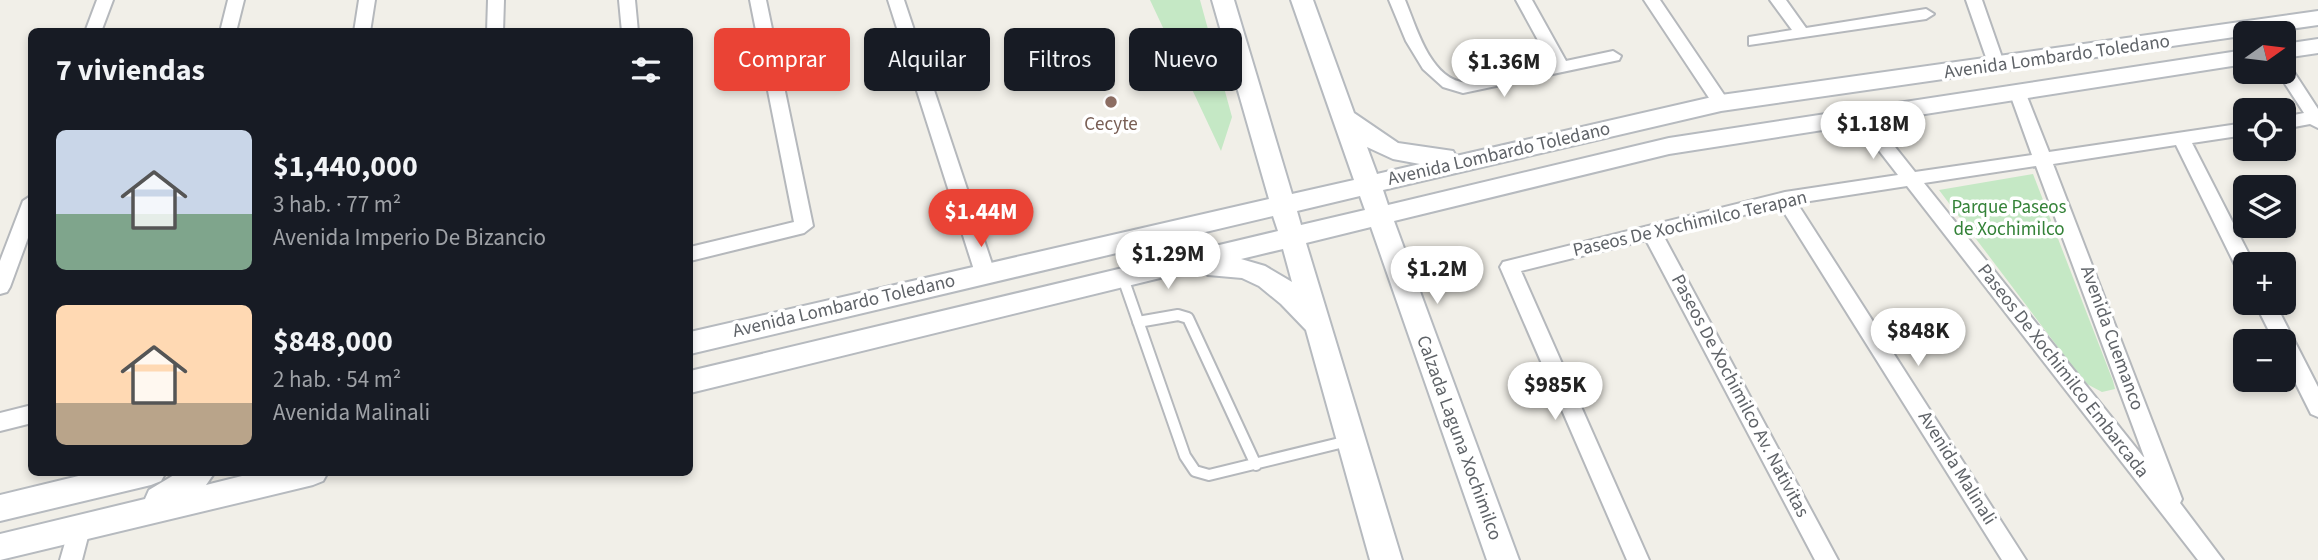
<!DOCTYPE html>
<html lang="es">
<head>
<meta charset="utf-8">
<style>
  body { margin:0; font-family:"Source Sans 3",sans-serif; background:#20242c; color:#f1f3f6; height:100vh; display:flex; flex-direction:column; font-size:26px; white-space:nowrap }
  * { box-sizing:border-box; margin:0 }
  p { font-size:23px; color:#9ea1a6 }
  .icon { flex:none; width:38px; height:38px; fill:none; stroke:currentColor; stroke-width:2; stroke-linecap:round; stroke-linejoin:round }
  .map { position:relative; flex:1; overflow:hidden }
  .panel { position:absolute; left:28px; top:28px; width:665px; height:448px; display:flex; flex-direction:column; background:#171b24; border-radius:10px; box-shadow:0 4px 10px #0003 }
  .panel>* { flex:none }
  .banner { position:absolute; left:714px; top:28px; width:665px; height:63px; display:flex; gap:14px }
  .needle { width:46px; rotate:76deg }
  .fabs { position:absolute; left:2233px; top:21px; display:grid; gap:14px }
  .fabs a { display:grid; place-items:center; width:63px; height:63px; border-radius:10px; background:#171b24; box-shadow:0 4px 10px #0003; font-size:35px }
  .price { position:absolute; translate:-50% -60px; padding:0 16px; border-radius:24px; background:#fff; color:#222; font-size:23px; line-height:46px; filter:drop-shadow(0 2px 4px #0008) }
  .price::after { content:''; position:absolute; left:50%; top:42px; width:21px; height:16px; margin-left:-10px; background:inherit; clip-path:polygon(0 0,100% 0,50% 100%) }
  .price.active { background:#ea4335; color:#fff }
  ul { padding:0; list-style:none }
  li { display:flex; align-items:center; gap:21px; height:175px; padding:0 28px }
  li span { display:grid; place-items:center; flex:none; width:196px; height:140px; border-radius:10px; color:#555 }
  li>.icon { margin-inline-start:auto }
  span .icon { width:84px; height:84px; fill:#fffc; stroke-width:1 }
  li b { font-size:30px }
  h2 { display:flex; justify-content:space-between; align-items:center; height:84px; padding:0 28px; font-size:30px }
  .chip { padding:0 24px; border-radius:10px; background:#171b24; box-shadow:0 4px 10px #0003; font-size:24px; line-height:63px }
  .chip.active { background:#ea4335; color:#fff }
  .map>svg:first-child { display:block }
  .green { fill:#c5e8c5 }
  .lines { fill:none; stroke-linecap:round; stroke-linejoin:round }
  .service-casing { stroke:#b5b8bc; stroke-width:14 }
  .minor-casing { stroke:#b5b8bc; stroke-width:4 }
  .secondary-casing { stroke:#b6babf; stroke-width:4 }
  .service { stroke:#fff; stroke-width:10 }
  .minor { fill:#fff; fill-rule:evenodd }
  .secondary { fill:#fff; fill-rule:evenodd }
  .education-dot { fill:#8d6e63; stroke:#fff; stroke-width:2.5 }
  .labels { text-anchor:middle; dominant-baseline:central; stroke-width:7; stroke-linejoin:round; paint-order:stroke }
  .street-label { font-size:19px; fill:#5f6368; stroke:#fff }
  .education-label { font-size:19px; fill:#785e54; stroke:#fff }
  .park-label { font-size:19px; fill:#348238; stroke:#fff }
</style>
</head>
<body>
<div class="map">
<svg width="2318" height="560" viewBox="0 0 2318 560">
  <rect width="100%" height="100%" fill="#f1efe8"/>
  <!-- green -->
  <path class="green" d="M1150 0H1200L1232 117 1221 151Z
    M2033 174 2113 381 2115 389 2102 392 2085 383 1939 190Z"/>
  <g class="lines">
    <defs>
      <path id="service" d="M1123 278 1185 456 1195 471 1209 475 1348 441
        M1138 322 1178 315 1188 318 1256 465"/>
      <path id="minor" d="M97 0H113L101 32H85Z
        M228 0H244L236 32H220Z
        M359 0H375L370 32H354Z
        M488 0H504L503 32H487Z
        M619 0H635L638 32H622Z
        M750 0H766L813 226 804 233 690 261V247L794 222Z
        M888 0H904L995 273 992 278 985 280 975 273Z
        M1389 0H1405C1416 26 1429 75 1461 82 1477 84 1532 68 1551 64L1516 0H1532L1566 61 1613 51 1621 56 1619 60 1463 93 1443 87 1423 69 1406 41Z
        M1644 0H1660L1727 99 1729 103 1727 107H1715Z
        M1770 0H1786L1806 28 1926 9 1934 14 1926 19 1749 45V37L1792 30Z
        M1966 0H1982L2005 66 2003 70H1991L1989 66Z
        M2284 68 2292 69 2318 109V128L2310 124 2284 129V117L2304 113 2278 73 2284 72Z
        M2018 88 2026 94 2049 152 2245 123V135L2192 143 2254 264H2245V272L2235 265 2176 145 2053 164 2182 499 2180 503 2223 560H2198L1907 186 1797 203 2026 560H2002L1780 206 1663 235 1838 560H1815L1646 240 1521 271 1649 560H1627L1500 267 1503 262 1785 192 1898 175 1853 117 1862 111 1868 113 1915 172 2032 155 2010 94ZM2036 166 2145 459 1924 183Z
        M32 195V227L10 287 7 292 0 294V261L23 201Z
        M2255 303H2275L2318 387V417L2311 414 2284 360V341H2274Z
        M32 405V423L0 431V413Z
        M79 519 87 522 90 529 82 560H60L71 522Z"/>
      <path id="secondary" d="M1212 0H1234L1292 194 1354 180 1291 0H1313L1354 113 1398 143 1453 151 1456 156 1721 95 2318 11V25L1721 111 1383 190 1388 205 1669 138 2245 50V64L1669 154 1394 221 1519 560H1487L1371 227 1306 243 1402 560H1370L1306 330 1281 304 1259 286 1242 278 1208 275 1197 269 690 393V371L1278 231 1273 216 690 354V332L1269 199ZM1367 147 1393 159 1420 164 1377 174ZM1360 196 1365 210 1301 225 1297 211ZM1283 249 1292 282 1265 266 1241 259Z
        M2318 39V53L2284 58V44Z
        M95 472H166L161 481 151 485 0 521V495Z
        M179 472H215L206 485 258 472H328L323 481 313 485 0 560V534L145 499 149 490Z"/>
    </defs>
    <!-- service casing -->
    <use href="#service" class="service-casing"/>
    <!-- minor casing -->
    <use href="#minor" class="minor-casing"/>
    <!-- secondary casing -->
    <use href="#secondary" class="secondary-casing"/>
    <!-- service -->
    <use href="#service" class="service"/>
    <!-- minor -->
    <use href="#minor" class="minor"/>
    <!-- secondary -->
    <use href="#secondary" class="secondary"/>
  </g>
  <!-- markers -->
  <circle class="education-dot" cx="1111" cy="102" r="7"/>
  <g class="labels">
    <!-- street labels -->
    <g class="street-label">
      <text transform="translate(2057 57) rotate(-8)">Avenida Lombardo Toledano</text>
      <text transform="translate(1499 154) rotate(-13)">Avenida Lombardo Toledano</text>
      <text transform="translate(1690 224) rotate(-13)">Paseos De Xochimilco Terapan</text>
      <text transform="translate(844 306) rotate(-13)">Avenida Lombardo Toledano</text>
      <text transform="translate(2112 338) rotate(70)">Avenida Cuemanco</text>
      <text transform="translate(2063 371) rotate(52)">Paseos De Xochimilco Embarcada</text>
      <text transform="translate(1740 396) rotate(62)">Paseos De Xochimilco Av. Nativitas</text>
      <text transform="translate(1459 438) rotate(70)">Calzada Laguna Xochimilco</text>
      <text transform="translate(1957 468) rotate(58)">Avenida Malinali</text>
    </g>
    <!-- education labels -->
    <g class="education-label">
      <text x="1111" y="124">Cecyte</text>
    </g>
    <!-- park labels -->
    <g class="park-label">
      <text x="2009" y="207">Parque Paseos<tspan x="2009" dy="22">de Xochimilco</tspan></text>
    </g>
  </g>
</svg>
<div class="fabs">
<a><svg class="needle" viewBox="-14 -14 28 28"><path d="M0-13l5 13h-10z" fill="#e53935"/><path d="M0 13l5-13h-10z" fill="#9ea1a6"/></svg></a>
<a><svg class="icon" aria-label="locate" viewBox="0 0 24 24"><circle cx="12" cy="12" r="6"/><path d="M12 2v4M12 18v4M2 12h4M18 12h4"/></svg></a>
<a><svg class="icon" aria-label="layers" viewBox="0 0 24 24"><path d="M12 4l9 5-9 5-9-5zM3 14l9 5 9-5"/></svg></a>
<a>+</a>
<a>−</a>
</div>
<b class="price" style="left:1504px;top:99px">$1.36M</b>
<b class="price" style="left:1873px;top:161px">$1.18M</b>
<b class="price active" style="left:981px;top:249px">$1.44M</b>
<b class="price" style="left:1168px;top:291px">$1.29M</b>
<b class="price" style="left:1437px;top:306px">$1.2M</b>
<b class="price" style="left:1918px;top:368px">$848K</b>
<b class="price" style="left:1555px;top:422px">$985K</b>
<div class="banner">
<a class="chip active">Comprar</a>
<a class="chip">Alquilar</a>
<a class="chip">Filtros</a>
<a class="chip">Nuevo</a>
</div>
<section class="panel">
<h2>7 viviendas<svg class="icon" aria-label="filters" viewBox="0 0 24 24"><path d="M4 7h16M4 17h16"/><circle cx="9" cy="7" r="2"/><circle cx="15" cy="17" r="2"/></svg></h2>
<ul>
<li><span style="background:linear-gradient(#c9d6e8 60%,#7fa58c 0)"><svg class="icon" aria-label="home" viewBox="0 0 24 24"><path d="M3 11l9-7 9 7M6 9v11h12V9"/></svg></span><div><b>$1,440,000</b><p>3 hab. · 77 m²</p><p>Avenida Imperio De Bizancio</p></div></li>
<li><span style="background:linear-gradient(#ffd9b3 70%,#b9a48a 0)"><svg class="icon" aria-label="home" viewBox="0 0 24 24"><path d="M3 11l9-7 9 7M6 9v11h12V9"/></svg></span><div><b>$848,000</b><p>2 hab. · 54 m²</p><p>Avenida Malinali</p></div></li>
</ul>
</section>
</div>
</body>
</html>
